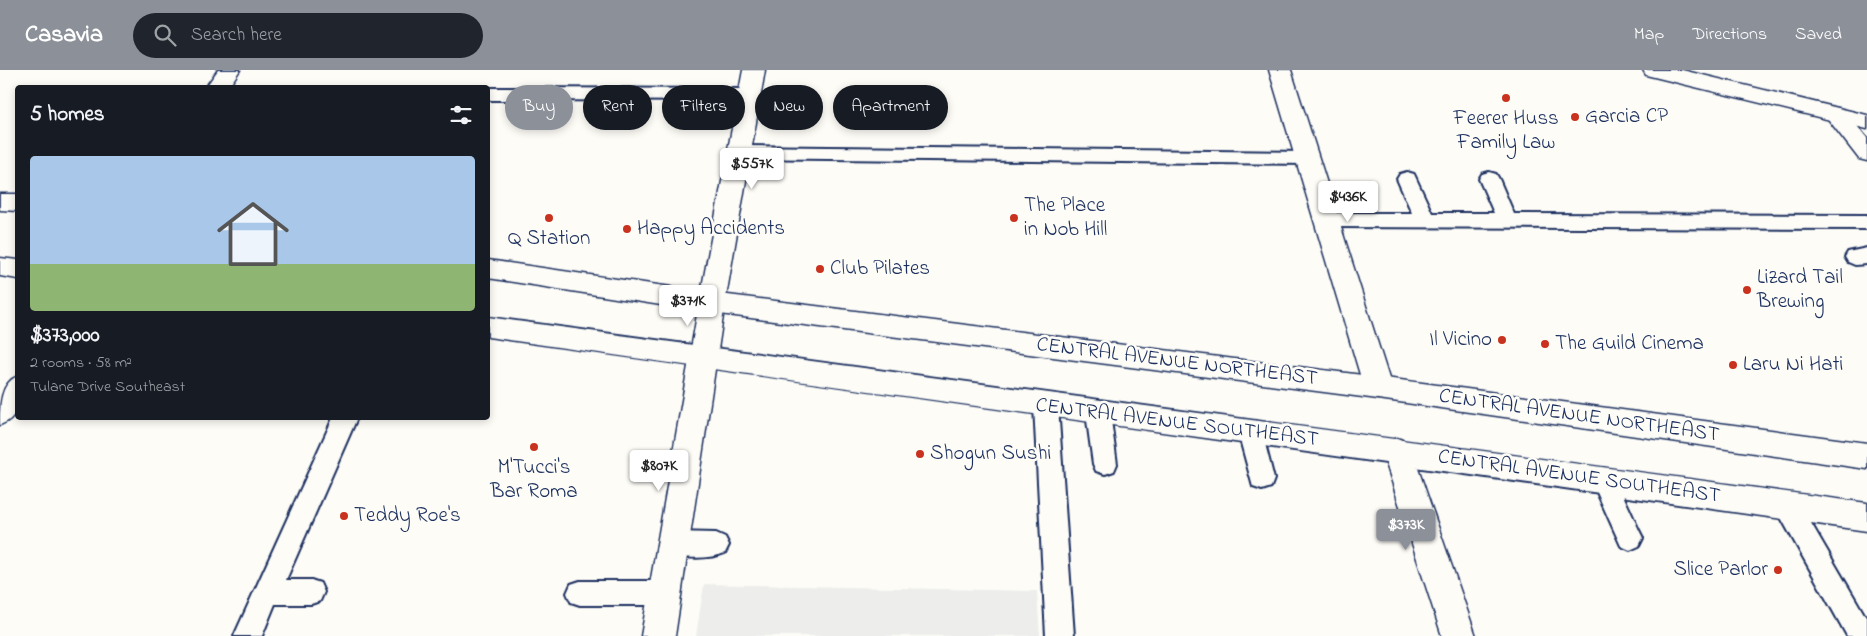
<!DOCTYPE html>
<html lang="en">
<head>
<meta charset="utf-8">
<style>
  body { margin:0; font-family:"Indie Flower",sans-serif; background:#20242c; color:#f1f3f6; height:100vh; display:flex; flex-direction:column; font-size:19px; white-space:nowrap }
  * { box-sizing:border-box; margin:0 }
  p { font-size:16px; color:#9ea1a6 }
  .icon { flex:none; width:28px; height:28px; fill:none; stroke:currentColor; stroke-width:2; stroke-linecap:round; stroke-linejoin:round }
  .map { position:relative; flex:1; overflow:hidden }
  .sheet { position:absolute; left:15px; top:15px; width:475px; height:335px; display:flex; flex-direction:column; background:#171b24; border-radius:5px; box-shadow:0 2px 8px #0003 }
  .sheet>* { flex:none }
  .banner { position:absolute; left:505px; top:15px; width:475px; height:45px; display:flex; gap:10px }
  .price { position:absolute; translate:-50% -42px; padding:0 11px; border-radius:5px; background:#fff; color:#222; font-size:16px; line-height:32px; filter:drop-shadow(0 1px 2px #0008) }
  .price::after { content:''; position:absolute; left:50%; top:30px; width:15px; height:11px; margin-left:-8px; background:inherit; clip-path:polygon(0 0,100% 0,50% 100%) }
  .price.current { background:#8c9099; color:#fff }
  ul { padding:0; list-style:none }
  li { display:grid; align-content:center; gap:10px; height:265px; padding:0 15px }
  li span { display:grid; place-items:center; height:155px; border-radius:5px; color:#555 }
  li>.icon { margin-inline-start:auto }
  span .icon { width:90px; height:90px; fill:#fffc; stroke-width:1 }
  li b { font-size:21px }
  h2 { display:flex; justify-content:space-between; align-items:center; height:60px; padding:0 15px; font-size:21px }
  .tag { padding:0 18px; border-radius:22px; background:#171b24; box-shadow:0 2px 8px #0003; font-size:18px; line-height:45px }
  .tag.current { background:#8c9099; color:#fff }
  header { display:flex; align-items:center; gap:30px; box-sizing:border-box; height:70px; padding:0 25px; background:#8c9099; color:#fff }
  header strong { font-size:24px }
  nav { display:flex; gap:28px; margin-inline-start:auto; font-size:18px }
  .search { width:350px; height:45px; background:#20242c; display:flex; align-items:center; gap:12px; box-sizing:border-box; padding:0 18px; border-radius:28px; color:#9ea1a6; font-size:19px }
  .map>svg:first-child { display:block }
  .built { fill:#edeeec }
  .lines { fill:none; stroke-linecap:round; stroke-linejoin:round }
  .lane-casing { stroke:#1b2f5e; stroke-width:4 }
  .street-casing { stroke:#1b2f5e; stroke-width:3 }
  .secondary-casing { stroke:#1b2f5e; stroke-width:3 }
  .primary-casing { stroke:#1b2f5e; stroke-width:3 }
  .lane { fill:#fdfcf7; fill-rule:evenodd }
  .street { fill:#fdfcf7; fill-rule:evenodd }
  .secondary { fill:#fdfcf7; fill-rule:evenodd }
  .primary { fill:#fdfcf7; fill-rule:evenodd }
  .poi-dot { fill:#c8321e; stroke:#fdfcf7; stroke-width:2 }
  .labels { text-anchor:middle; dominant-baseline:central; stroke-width:5; stroke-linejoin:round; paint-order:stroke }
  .poi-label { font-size:21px; fill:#1b2f5e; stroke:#fdfcf7; text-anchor:start }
  .street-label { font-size:21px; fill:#1b2f5e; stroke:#fdfcf7 }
</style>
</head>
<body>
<header>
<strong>Casavia</strong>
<div class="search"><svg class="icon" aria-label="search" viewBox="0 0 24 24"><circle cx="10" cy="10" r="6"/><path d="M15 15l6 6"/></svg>Search here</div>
<nav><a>Map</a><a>Directions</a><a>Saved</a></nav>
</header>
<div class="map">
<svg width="1867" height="566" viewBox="0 0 1867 566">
  <rect width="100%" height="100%" fill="#fdfcf7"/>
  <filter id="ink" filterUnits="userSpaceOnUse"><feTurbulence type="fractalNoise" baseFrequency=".02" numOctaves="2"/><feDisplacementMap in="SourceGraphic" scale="10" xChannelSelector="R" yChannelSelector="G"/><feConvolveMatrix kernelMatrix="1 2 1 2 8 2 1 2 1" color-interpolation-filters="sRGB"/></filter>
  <g filter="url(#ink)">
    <!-- built -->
    <path class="built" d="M704 514 1037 521 1040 566H696Z"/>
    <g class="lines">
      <defs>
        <path id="lane" d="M488 18 749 19 755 21 758 25 755 29 749 31 488 30Z
          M739 76 1307 82 1314 83 1317 88 1314 93 1307 94 739 88 732 86 729 82 732 78Z
          M1407 102 1414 104 1432 143H1494L1479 109 1482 104 1489 102 1496 104 1499 109 1514 144 1867 145V159L1326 157 1319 155 1316 150 1319 145 1326 143H1412L1397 109 1400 104Z
          M1867 178V194L1855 195 1848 192 1845 187 1848 182Z
          M1046 326 1054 329 1058 336 1074 566H1046L1034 336 1038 329Z
          M1098 333 1106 336 1110 343 1117 394 1114 401 1105 404 1096 401 1093 394 1086 343 1090 336Z
          M333 348H357L286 510H311L320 513 324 522 320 531 311 534H275L262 566H234Z
          M1250 352 1258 355 1262 362 1274 409 1271 417 1262 420 1253 417 1238 362 1242 355Z
          M1603 398 1612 401 1639 460 1643 468 1639 476 1630 480 1621 476 1591 409 1594 401Z
          M1788 426 1797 429 1867 549V566H1847L1775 437 1779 429Z
          M673 462 716 463 725 467 729 475 725 483C708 490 681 489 664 482L660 474 664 466Z
          M580 511H665L674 514 678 523 674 532 665 535H580L571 532 567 523 571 514Z"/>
        <path id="street" d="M218 0H240L228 18H205Z
          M743 0H765L725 233 675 566H641L699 233Z
          M1269 0H1291L1392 318 1388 326 1378 329 1368 326 1364 318Z
          M1836 38 1844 40 1867 68V91L1859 89 1825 45 1828 40Z
          M18 306C18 326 23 347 0 355 0 335 0 313 18 306Z
          M1397 368 1407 372 1412 381 1476 566H1442L1382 381 1387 372Z"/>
        <path id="secondary" d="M1643 0H1682L1867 45V59L1646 5Z"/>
        <path id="primary" d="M0 124H18V141L0 140Z
          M0 188 18 190V209L0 206Z
          M488 190 712 223 1378 307 1867 373V399L1378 329 712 243 488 208Z
          M488 247C947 310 1407 370 1867 433V461C1407 395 947 333 488 267Z"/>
      </defs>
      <!-- lane casing -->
      <use href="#lane" class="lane-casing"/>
      <!-- street casing -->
      <use href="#street" class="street-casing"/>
      <!-- secondary casing -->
      <use href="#secondary" class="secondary-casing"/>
      <!-- primary casing -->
      <use href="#primary" class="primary-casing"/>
      <!-- lane -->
      <use href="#lane" class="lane"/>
      <!-- street -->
      <use href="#street" class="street"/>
      <!-- secondary -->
      <use href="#secondary" class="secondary"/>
      <!-- primary -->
      <use href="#primary" class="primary"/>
    </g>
  </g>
  <!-- markers -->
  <g class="poi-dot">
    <circle cx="1506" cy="28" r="5"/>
    <circle cx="1575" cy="47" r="5"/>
    <circle cx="549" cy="148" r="5"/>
    <circle cx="1014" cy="148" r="5"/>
    <circle cx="627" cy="159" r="5"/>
    <circle cx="820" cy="199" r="5"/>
    <circle cx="1747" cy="220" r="5"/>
    <circle cx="1502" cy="270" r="5"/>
    <circle cx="1545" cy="274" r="5"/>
    <circle cx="1733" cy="295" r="5"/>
    <circle cx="534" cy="377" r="5"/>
    <circle cx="920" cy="384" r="5"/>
    <circle cx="344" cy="446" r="5"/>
    <circle cx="1778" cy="500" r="5"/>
  </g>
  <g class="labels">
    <!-- poi labels -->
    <g class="poi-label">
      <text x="1585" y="47">Garcia CP</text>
      <text x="1506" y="49" text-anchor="middle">Feerer Huss<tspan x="1506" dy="24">Family Law</tspan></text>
      <text x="1024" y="136">The Place<tspan x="1024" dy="24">in Nob Hill</tspan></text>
      <text x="637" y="159">Happy Accidents</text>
      <text x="549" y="169" text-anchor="middle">Q Station</text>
      <text x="830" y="199">Club Pilates</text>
      <text x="1757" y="208">Lizard Tail<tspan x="1757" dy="24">Brewing</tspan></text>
      <text x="1492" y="270" text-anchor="end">Il Vicino</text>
      <text x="1555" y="274">The Guild Cinema</text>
      <text x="1743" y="295">Laru Ni Hati</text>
      <text x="930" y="384">Shogun Sushi</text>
      <text x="534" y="398" text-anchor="middle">M'Tucci's<tspan x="534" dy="24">Bar Roma</tspan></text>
      <text x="354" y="446">Teddy Roe's</text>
      <text x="1768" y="500" text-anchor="end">Slice Parlor</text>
    </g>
    <!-- street labels -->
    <g class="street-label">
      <text transform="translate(1177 292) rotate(7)">CENTRAL AVENUE NORTHEAST</text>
      <text transform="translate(1579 346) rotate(8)">CENTRAL AVENUE NORTHEAST</text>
      <text transform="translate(1177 353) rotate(7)">CENTRAL AVENUE SOUTHEAST</text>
      <text transform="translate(1579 407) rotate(8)">CENTRAL AVENUE SOUTHEAST</text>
    </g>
  </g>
</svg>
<b class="price" style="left:752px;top:120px">$557K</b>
<b class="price" style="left:1348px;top:153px">$436K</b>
<b class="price" style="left:688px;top:257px">$371K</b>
<b class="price" style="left:659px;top:422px">$807K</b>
<b class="price current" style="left:1406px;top:481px">$373K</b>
<div class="banner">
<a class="tag current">Buy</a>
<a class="tag">Rent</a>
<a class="tag">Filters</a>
<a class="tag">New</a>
<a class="tag">Apartment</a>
</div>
<section class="sheet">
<h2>5 homes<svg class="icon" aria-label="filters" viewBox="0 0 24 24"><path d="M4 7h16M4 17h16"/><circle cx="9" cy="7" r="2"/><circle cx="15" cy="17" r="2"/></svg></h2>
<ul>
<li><span style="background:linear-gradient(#a9c7e8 70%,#8fb573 0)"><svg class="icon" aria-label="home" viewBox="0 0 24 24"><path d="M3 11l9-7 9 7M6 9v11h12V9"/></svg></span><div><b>$373,000</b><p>2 rooms · 58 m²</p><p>Tulane Drive Southeast</p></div></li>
</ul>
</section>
</div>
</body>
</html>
